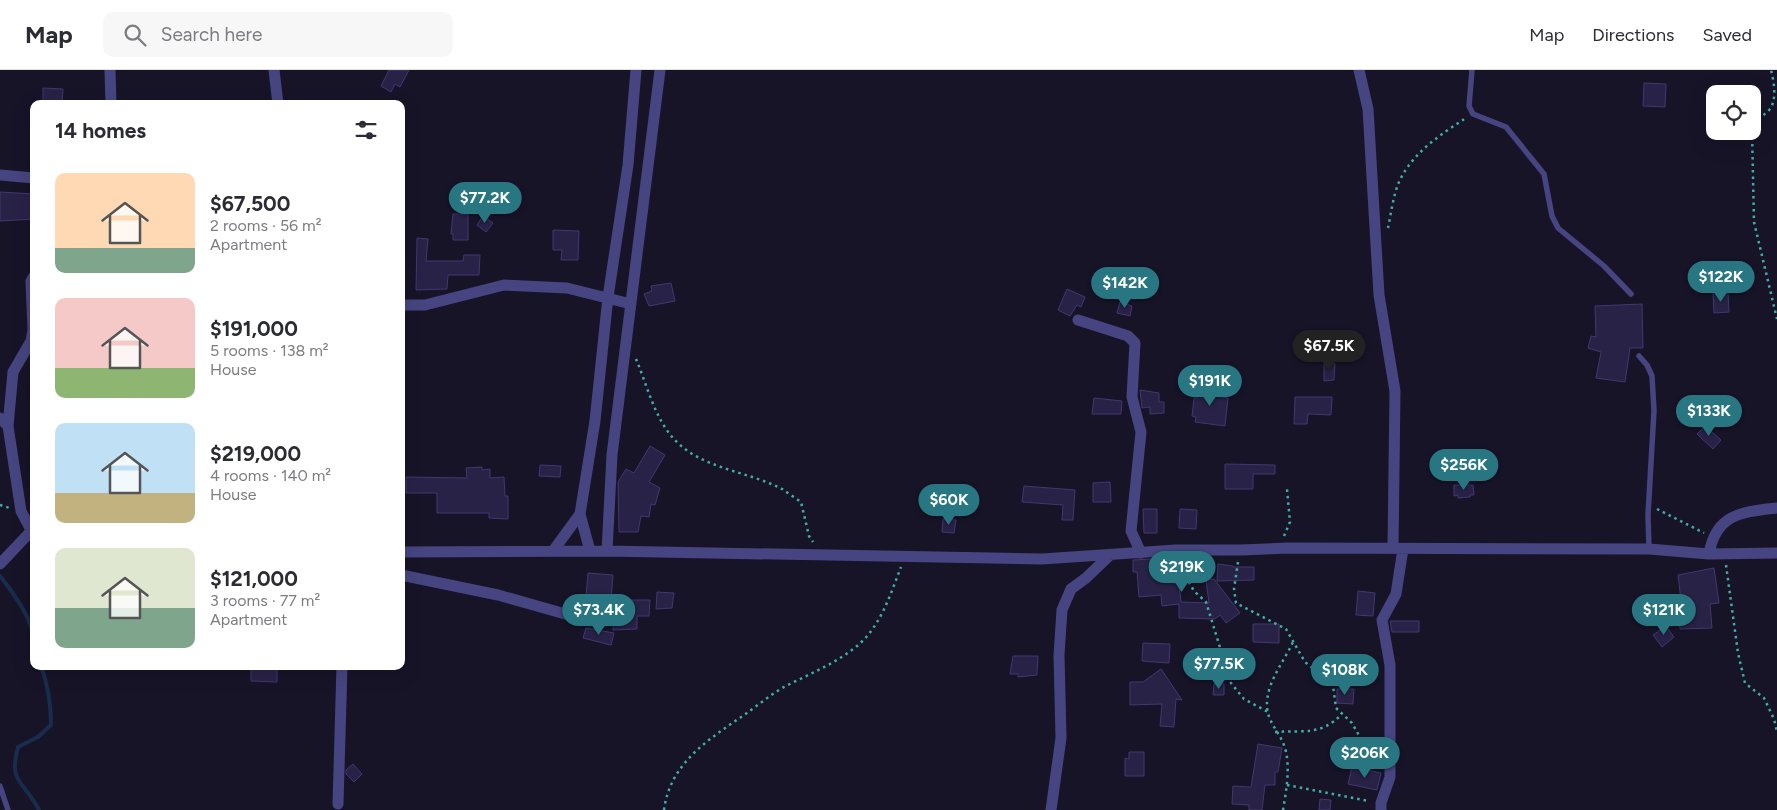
<!DOCTYPE html>
<html lang="en">
<head>
<meta charset="utf-8">
<style>
  body { margin:0; font-family:Figtree,sans-serif; background:#f7f7f7; color:#2b2b33; height:100vh; display:flex; flex-direction:column; font-size:19px; white-space:nowrap }
  * { box-sizing:border-box; margin:0 }
  p { font-size:16px; color:#7c7c81 }
  .icon { flex:none; width:28px; height:28px; fill:none; stroke:currentColor; stroke-width:2; stroke-linecap:round; stroke-linejoin:round }
  .map { position:relative; flex:1; overflow:hidden }
  .panel { position:absolute; left:30px; top:30px; width:375px; height:570px; display:flex; flex-direction:column; background:#fff; border-radius:10px; box-shadow:0 5px 20px #0002 }
  .panel>* { flex:none }
  .buttons { position:absolute; left:1706px; top:15px; display:grid; gap:10px }
  .buttons a { display:grid; place-items:center; width:55px; height:55px; border-radius:10px; background:#fff; box-shadow:0 5px 20px #0002; font-size:25px }
  .price { position:absolute; translate:-50% -42px; padding:0 11px; border-radius:18px; background:#277682; color:#fff; font-size:16px; line-height:32px; filter:drop-shadow(0 1px 2px #0008) }
  .price::after { content:''; position:absolute; left:50%; top:30px; width:15px; height:11px; margin-left:-8px; background:inherit; clip-path:polygon(0 0,100% 0,50% 100%) }
  .price.active { background:#222; color:#fff }
  ul { padding:0; list-style:none }
  li { display:flex; align-items:center; gap:15px; height:125px; padding:0 25px }
  li span { display:grid; place-items:center; flex:none; width:140px; height:100px; border-radius:10px; color:#555 }
  li>.icon { margin-inline-start:auto }
  span .icon { width:60px; height:60px; fill:#fffc; stroke-width:1 }
  li b { font-size:21px }
  h2 { display:flex; justify-content:space-between; align-items:center; height:60px; padding:0 25px; font-size:21px }
  header { display:flex; align-items:center; gap:30px; box-sizing:border-box; height:70px; padding:0 25px; background:#fff; border-bottom:1px solid #e1e1e2 }
  header strong { font-size:24px }
  nav { display:flex; gap:28px; margin-inline-start:auto; font-size:18px }
  .search { width:350px; height:45px; background:#f7f7f7; display:flex; align-items:center; gap:12px; box-sizing:border-box; padding:0 18px; border-radius:10px; color:#7c7c81; font-size:19px }
  .map>svg:first-child { display:block }
  .lines { fill:none; stroke-linecap:round; stroke-linejoin:round }
  .stream { stroke:#182d4d; stroke-width:4 }
  .building { fill:#292247; stroke:#423770 }
  .path { stroke:#40aea6; stroke-width:2.5; stroke-dasharray:2.5 4; stroke-linecap:butt }
  .service { stroke:#474581; stroke-width:5.5 }
  .minor { stroke:#474581; stroke-width:11 }
</style>
</head>
<body>
<header>
<strong>Map</strong>
<div class="search"><svg class="icon" aria-label="search" viewBox="0 0 24 24"><circle cx="10" cy="10" r="6"/><path d="M15 15l6 6"/></svg>Search here</div>
<nav><a>Map</a><a>Directions</a><a>Saved</a></nav>
</header>
<div class="map">
<svg width="1777" height="740" viewBox="0 0 1777 740">
  <rect width="100%" height="100%" fill="#171428"/>
  <g class="lines">
    <!-- stream -->
    <path class="stream" d="M0 506C12 521 29 545 33 564 34 570 31 573 34 579
      M39 740C24 711 8 713 18 677L38 667 51 655C51 635 48 615 41 596"/>
  </g>
  <!-- building -->
  <path class="building" d="M389 0H409L400 17 395 14 391 22 381 16Z
    M1644 13 1666 14 1665 37 1643 36Z
    M43 18 63 19 62 34H43Z
    M0 122 34 124V149L0 151Z
    M453 144H468V170H453V164H451Z
    M483 146 493 153 486 162 477 155Z
    M553 160 579 161 578 190H561L562 180H553Z
    M417 168 428 169 426 191H463L464 185H480L479 205H448L447 219 416 220Z
    M671 213 675 231 649 236 644 224 652 221 651 216Z
    M1067 219 1085 227 1081 237 1077 235 1070 246 1058 240Z
    M1728 222 1729 242 1714 243 1713 223Z
    M1120 232 1132 236 1130 246 1117 243Z
    M1642 234 1643 278H1630L1625 312 1596 308 1601 282 1588 278 1591 266 1596 267 1595 236Z
    M1324 293H1335L1334 310 1324 311Z
    M1198 318 1223 321 1222 327 1228 328 1225 356 1195 352 1196 347 1192 346 1194 328H1197Z
    M1140 320 1159 323V332H1164V343L1150 344V337L1142 338Z
    M1295 327H1332L1331 345 1308 344 1307 354H1294Z
    M1094 328 1122 331 1121 344H1092Z
    M1705 356 1721 370 1713 379 1697 364Z
    M650 376 665 385 649 412 660 418 655 435 651 434 649 447 641 446 638 462H619L618 412 626 399 634 403Z
    M1225 394 1275 395V404H1253V419H1225Z
    M540 395 561 396 560 407 539 406Z
    M482 397V400L490 399V408L504 407 505 426H508V449L489 448V443H437V423H406V407L467 408 466 398Z
    M1110 412 1111 432H1093V413Z
    M1454 415H1473L1474 425H1470V427L1458 428V425L1454 426Z
    M1024 416 1075 420 1073 450H1062L1063 435 1022 432Z
    M1143 439H1157V463H1144Z
    M1180 439 1197 440 1196 459 1179 458Z
    M943 449 956 450 954 463 942 462Z
    M1151 489V494L1171 493 1173 513H1179L1181 532 1209 533 1206 510 1214 509 1240 543 1226 553 1220 545 1215 549 1179 548V534L1162 536 1161 525 1139 527 1137 502H1133V490Z
    M1218 494 1233 496V497H1254V510L1217 511Z
    M1714 498 1719 533 1710 534 1712 558 1680 559 1679 547H1683L1678 505Z
    M588 503 613 505 611 530H650L649 546H637V559L613 560 614 540 585 538Z
    M1358 521 1375 523 1373 546 1356 545Z
    M657 522 674 523 672 538 656 539Z
    M1390 551H1419V562H1392Z
    M1253 554H1279V573L1253 572Z
    M1666 556 1674 567 1662 577 1653 565Z
    M586 558 614 563 611 575 583 568Z
    M1143 573 1170 574 1169 593 1142 591Z
    M1013 586H1038L1037 605 1018 607V604H1010Z
    M251 596H277V612L251 611Z
    M1161 599 1182 630 1176 629 1174 657 1160 656 1162 634 1130 635V612H1143Z
    M1214 614H1224V625H1213Z
    M1337 619H1354L1353 634 1337 633Z
    M1258 674 1282 678 1278 702H1275V715H1265L1262 740H1249V735L1232 734 1233 716 1251 717Z
    M1129 682H1144V706H1125V688L1129 689Z
    M353 694 362 704 354 712 346 704V700Z
    M1352 697 1381 703 1377 720 1348 714Z
    M1320 729 1331 730 1330 740H1319Z"/>
  <g class="lines">
    <!-- path -->
    <path class="path" d="M1752 60C1757 45 1761 49 1770 39 1777 29 1774 12 1771 0
      M1752 61 1754 152 1777 249
      M1388 158C1391 144 1393 126 1399 112 1412 83 1441 64 1466 48
      M636 289C647 315 655 349 674 369 701 399 748 401 782 419 788 423 795 428 801 432L809 466 813 472
      M0 435 10 438
      M1657 439 1704 463
      M1284 466 1290 452 1287 419
      M1175 491 1174 507 1187 509 1194 521 1206 532 1231 613 1244 629 1268 642
      M1238 492 1234 519 1236 533 1286 559 1305 592 1333 616 1336 638 1352 653 1361 669 1377 687
      M1726 495 1738 583 1745 613 1764 628 1774 649 1777 662
      M1275 662C1304 660 1321 666 1342 644
      M1287 715 1369 731
      M664 740C670 693 708 670 744 645 757 636 770 625 784 617 809 604 835 594 857 576 881 556 890 525 901 497
      M1283 740C1286 722 1290 700 1286 682 1281 658 1259 651 1270 617 1275 602 1286 587 1293 572"/>
    <!-- service -->
    <path class="service" d="M1472 0 1469 36 1473 44 1506 57 1544 104 1552 146 1558 158 1604 196 1631 224
      M1639 286 1647 295 1652 306 1654 341 1648 445 1649 479
      M0 716 8 740"/>
    <!-- minor -->
    <path class="minor" d="M110 0 111 34
      M274 0 278 34
      M1359 0 1368 39 1379 225 1395 321 1393 478
      M0 105 34 108
      M401 235H425L504 215 567 218 631 234
      M1078 250 1128 266 1135 273 1132 327 1141 362 1131 461 1141 483
      M0 348 8 356 21 441 31 460
      M8 356 13 302 31 271 33 260 31 211 34 206
      M580 444 590 481
      M553 481 580 444 595 351 608 227 628 95 636 0
      M607 481 612 385 660 0
      M401 482 607 481 1042 489 1176 480H1240L1288 478 1649 479 1709 484 1777 483
      M1709 484C1716 443 1743 442 1777 438
      M0 494 34 458
      M401 505 498 525 590 551
      M338 734 342 596
      M1051 740 1061 668 1059 585 1062 540 1071 519 1086 508 1110 485
      M1381 740V733L1390 707V595L1382 550 1396 524 1403 479"/>
  </g>
</svg>
<div class="buttons">
<a><svg class="icon" aria-label="locate" viewBox="0 0 24 24"><circle cx="12" cy="12" r="6"/><path d="M12 2v4M12 18v4M2 12h4M18 12h4"/></svg></a>
</div>
<b class="price" style="left:485px;top:154px">$77.2K</b>
<b class="price" style="left:1721px;top:233px">$122K</b>
<b class="price" style="left:1125px;top:239px">$142K</b>
<b class="price active" style="left:1329px;top:302px">$67.5K</b>
<b class="price" style="left:1210px;top:337px">$191K</b>
<b class="price" style="left:1709px;top:367px">$133K</b>
<b class="price" style="left:1464px;top:421px">$256K</b>
<b class="price" style="left:949px;top:456px">$60K</b>
<b class="price" style="left:1182px;top:523px">$219K</b>
<b class="price" style="left:599px;top:566px">$73.4K</b>
<b class="price" style="left:1664px;top:566px">$121K</b>
<b class="price" style="left:1219px;top:620px">$77.5K</b>
<b class="price" style="left:1345px;top:626px">$108K</b>
<b class="price" style="left:1365px;top:709px">$206K</b>
<section class="panel">
<h2>14 homes<svg class="icon" aria-label="filters" viewBox="0 0 24 24"><path d="M4 7h16M4 17h16"/><circle cx="9" cy="7" r="2"/><circle cx="15" cy="17" r="2"/></svg></h2>
<ul>
<li><span style="background:linear-gradient(#ffd9b3 75%,#7fa58c 0)"><svg class="icon" aria-label="home" viewBox="0 0 24 24"><path d="M3 11l9-7 9 7M6 9v11h12V9"/></svg></span><div><b>$67,500</b><p>2 rooms · 56 m²</p><p>Apartment</p></div></li>
<li><span style="background:linear-gradient(#f6c9c9 70%,#8fb573 0)"><svg class="icon" aria-label="home" viewBox="0 0 24 24"><path d="M3 11l9-7 9 7M6 9v11h12V9"/></svg></span><div><b>$191,000</b><p>5 rooms · 138 m²</p><p>House</p></div></li>
<li><span style="background:linear-gradient(#bfe0f5 70%,#c2b280 0)"><svg class="icon" aria-label="home" viewBox="0 0 24 24"><path d="M3 11l9-7 9 7M6 9v11h12V9"/></svg></span><div><b>$219,000</b><p>4 rooms · 140 m²</p><p>House</p></div></li>
<li><span style="background:linear-gradient(#dfe7d0 60%,#7fa58c 0)"><svg class="icon" aria-label="home" viewBox="0 0 24 24"><path d="M3 11l9-7 9 7M6 9v11h12V9"/></svg></span><div><b>$121,000</b><p>3 rooms · 77 m²</p><p>Apartment</p></div></li>
</ul>
</section>
</div>
</body>
</html>
